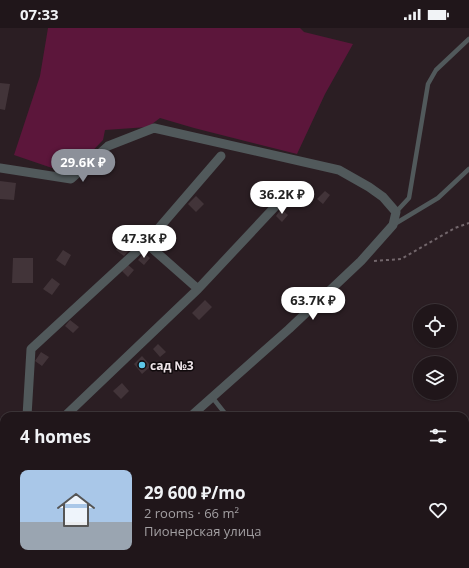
<!DOCTYPE html>
<html lang="en">
<head>
<meta charset="utf-8">
<style>
  body { margin:0; font-family:"Open Sans",sans-serif; background:#2d2327; color:#f1f3f6; height:100vh; display:flex; flex-direction:column; font-size:15px; white-space:nowrap }
  * { box-sizing:border-box; margin:0 }
  p { font-size:13px; color:#a29fa2 }
  .icon { flex:none; width:22px; height:22px; fill:none; stroke:currentColor; stroke-width:2; stroke-linecap:round; stroke-linejoin:round }
  .map { position:relative; flex:1; overflow:hidden }
  .panel { position:absolute; left:0px; top:384px; width:469px; height:156px; display:flex; flex-direction:column; background:#20161a; border-radius:12px 12px 0 0; box-shadow:0 1px 3px #0004,0 0 0 1px #3d3539 }
  .panel>* { flex:none }
  .fabs { position:absolute; left:413px; top:276px; display:grid; gap:8px }
  .fabs a { display:grid; place-items:center; width:44px; height:44px; border-radius:50%; background:#20161a; box-shadow:0 1px 3px #0004,0 0 0 1px #3d3539; font-size:20px }
  .price { position:absolute; translate:-50% -34px; padding:0 9px; border-radius:14px; background:#fff; color:#222; font-size:13px; line-height:26px; filter:drop-shadow(0 1px 2px #0008) }
  .price::after { content:''; position:absolute; left:50%; top:24px; width:12px; height:9px; margin-left:-6px; background:inherit; clip-path:polygon(0 0,100% 0,50% 100%) }
  .price.selected { background:#8c9099; color:#fff }
  ul { padding:0; list-style:none }
  li { display:flex; align-items:center; gap:12px; height:100px; padding:0 20px }
  li span { display:grid; place-items:center; flex:none; width:112px; height:80px; border-radius:8px; color:#555 }
  li>.icon { margin-inline-start:auto }
  span .icon { width:48px; height:48px; fill:#fffc; stroke-width:1 }
  li b { font-size:17px }
  h2 { display:flex; justify-content:space-between; align-items:center; height:48px; padding:0 20px; font-size:17px }
  .status { display:flex; justify-content:space-between; align-items:center; height:28px; padding:0 20px; background:#20161a; direction:ltr }
  .status svg { height:11px; fill:currentColor }
  .map>svg:first-child { display:block }
  .green { fill:#5c163b }
  .building { fill:#423439 }
  .lines { fill:none; stroke-linecap:round; stroke-linejoin:round }
  .path { stroke:#72666b; stroke-width:2; stroke-dasharray:3 3; stroke-linecap:butt }
  .lane { stroke:#51595b; stroke-width:4.5 }
  .street { stroke:#51595b; stroke-width:9 }
  .rail { stroke:#897d82; stroke-width:3; stroke-dasharray:7 7; stroke-linecap:butt }
  .poi-dot { fill:#5cc7e8; stroke:#100a0c; stroke-width:1.5 }
  .labels { text-anchor:middle; dominant-baseline:central; stroke-width:3; stroke-linejoin:round; paint-order:stroke }
  .poi-label { font-size:12px; font-weight:bold; fill:#eee4e8; stroke:#100a0c; text-anchor:start }
</style>
</head>
<body>
<div class="status"><b>07:33</b><svg viewBox="0 0 49 12"><path d="M0 12V9h3v3zM5 12V6h3v6zM10 12V3h3v9zM15 12V0h3v12zM26 1h20v11H26zM47 4h2v5h-2z"/></svg></div>
<div class="map">
<svg width="469" height="540" viewBox="0 0 469 540">
  <rect width="100%" height="100%" fill="#2b1e23"/>
  <!-- green -->
  <path class="green" d="M48 0H300L304 4 353 16 325 66 297 126 194 100 160 90 148 99 105 102 103 112 75 141H55L14 127 40 48Z
    M469 464V540H402L406 536H465V468Z"/>
  <!-- building -->
  <path class="building" d="M0 55 10 56 5 82 0 81Z
    M0 153 16 155 14 172 0 171Z
    M325 163 330 167 323 176 317 171Z
    M196 168 204 176 196 184 188 176Z
    M281 181 288 187 282 194 276 188Z
    M164 202 171 209 166 216 158 209Z
    M121 216 129 222 124 228 116 222Z
    M63 222 71 227 65 238 56 232Z
    M144 225 150 230 144 237 138 232Z
    M13 230H33V255H12Z
    M127 236 134 242 128 249 122 243Z
    M52 250 60 256 52 267 43 261Z
    M205 272 212 279 199 292 192 285Z
    M70 292 79 299 73 305 65 298Z
    M158 316 166 324 160 329 153 321Z
    M41 324 49 329 42 338 35 333Z
    M142 328 151 338 142 346 134 336Z
    M122 355 129 363 121 371 113 363Z"/>
  <g class="lines">
    <!-- path -->
    <path class="path" d="M374 233 401 231 455 200 469 195"/>
    <!-- lane -->
    <path class="lane" d="M396 184 409 170 428 56 436 42 469 11
      M393 197 438 170 469 141
      M212 369 227 388
      M199 540 203 536"/>
    <!-- street -->
    <path class="street" d="M0 140 71 151 108 118 154 100 339 142 369 159 383 169 396 184 393 197 361 233 289 301 191 388
      M146 215 198 261
      M27 388 31 321 146 215 221 128
      M65 388 198 261 286 167
      M15 540 19 536"/>
    <!-- rail -->
    <path class="rail" d="M465 417 469 412
      M465 432 469 427
      M362 540 365 536
      M374 540 377 536"/>
  </g>
  <!-- markers -->
  <circle class="poi-dot" cx="142" cy="337" r="4"/>
  <g class="labels">
    <!-- poi labels -->
    <g class="poi-label">
      <text x="150" y="337">сад №3</text>
    </g>
  </g>
</svg>
<div class="fabs">
<a><svg class="icon" aria-label="locate" viewBox="0 0 24 24"><circle cx="12" cy="12" r="6"/><path d="M12 2v4M12 18v4M2 12h4M18 12h4"/></svg></a>
<a><svg class="icon" aria-label="layers" viewBox="0 0 24 24"><path d="M12 4l9 5-9 5-9-5zM3 14l9 5 9-5"/></svg></a>
</div>
<b class="price selected" style="left:83px;top:155px">29.6K ₽</b>
<b class="price" style="left:282px;top:187px">36.2K ₽</b>
<b class="price" style="left:144px;top:231px">47.3K ₽</b>
<b class="price" style="left:313px;top:293px">63.7K ₽</b>
<section class="panel">
<h2>4 homes<svg class="icon" aria-label="filters" viewBox="0 0 24 24"><path d="M4 7h16M4 17h16"/><circle cx="9" cy="7" r="2"/><circle cx="15" cy="17" r="2"/></svg></h2>
<ul>
<li><span style="background:linear-gradient(#a9c7e8 65%,#9aa5b1 0)"><svg class="icon" aria-label="home" viewBox="0 0 24 24"><path d="M3 11l9-7 9 7M6 9v11h12V9"/></svg></span><div><b>29 600 ₽/mo</b><p>2 rooms · 66 m²</p><p>Пионерская улица</p></div><svg class="icon" aria-label="heart" viewBox="0 0 24 24"><path d="M12 20l-8-8c-3-5 5-10 8-4 3-6 11-1 8 4z"/></svg></li>
</ul>
</section>
</div>
</body>
</html>
